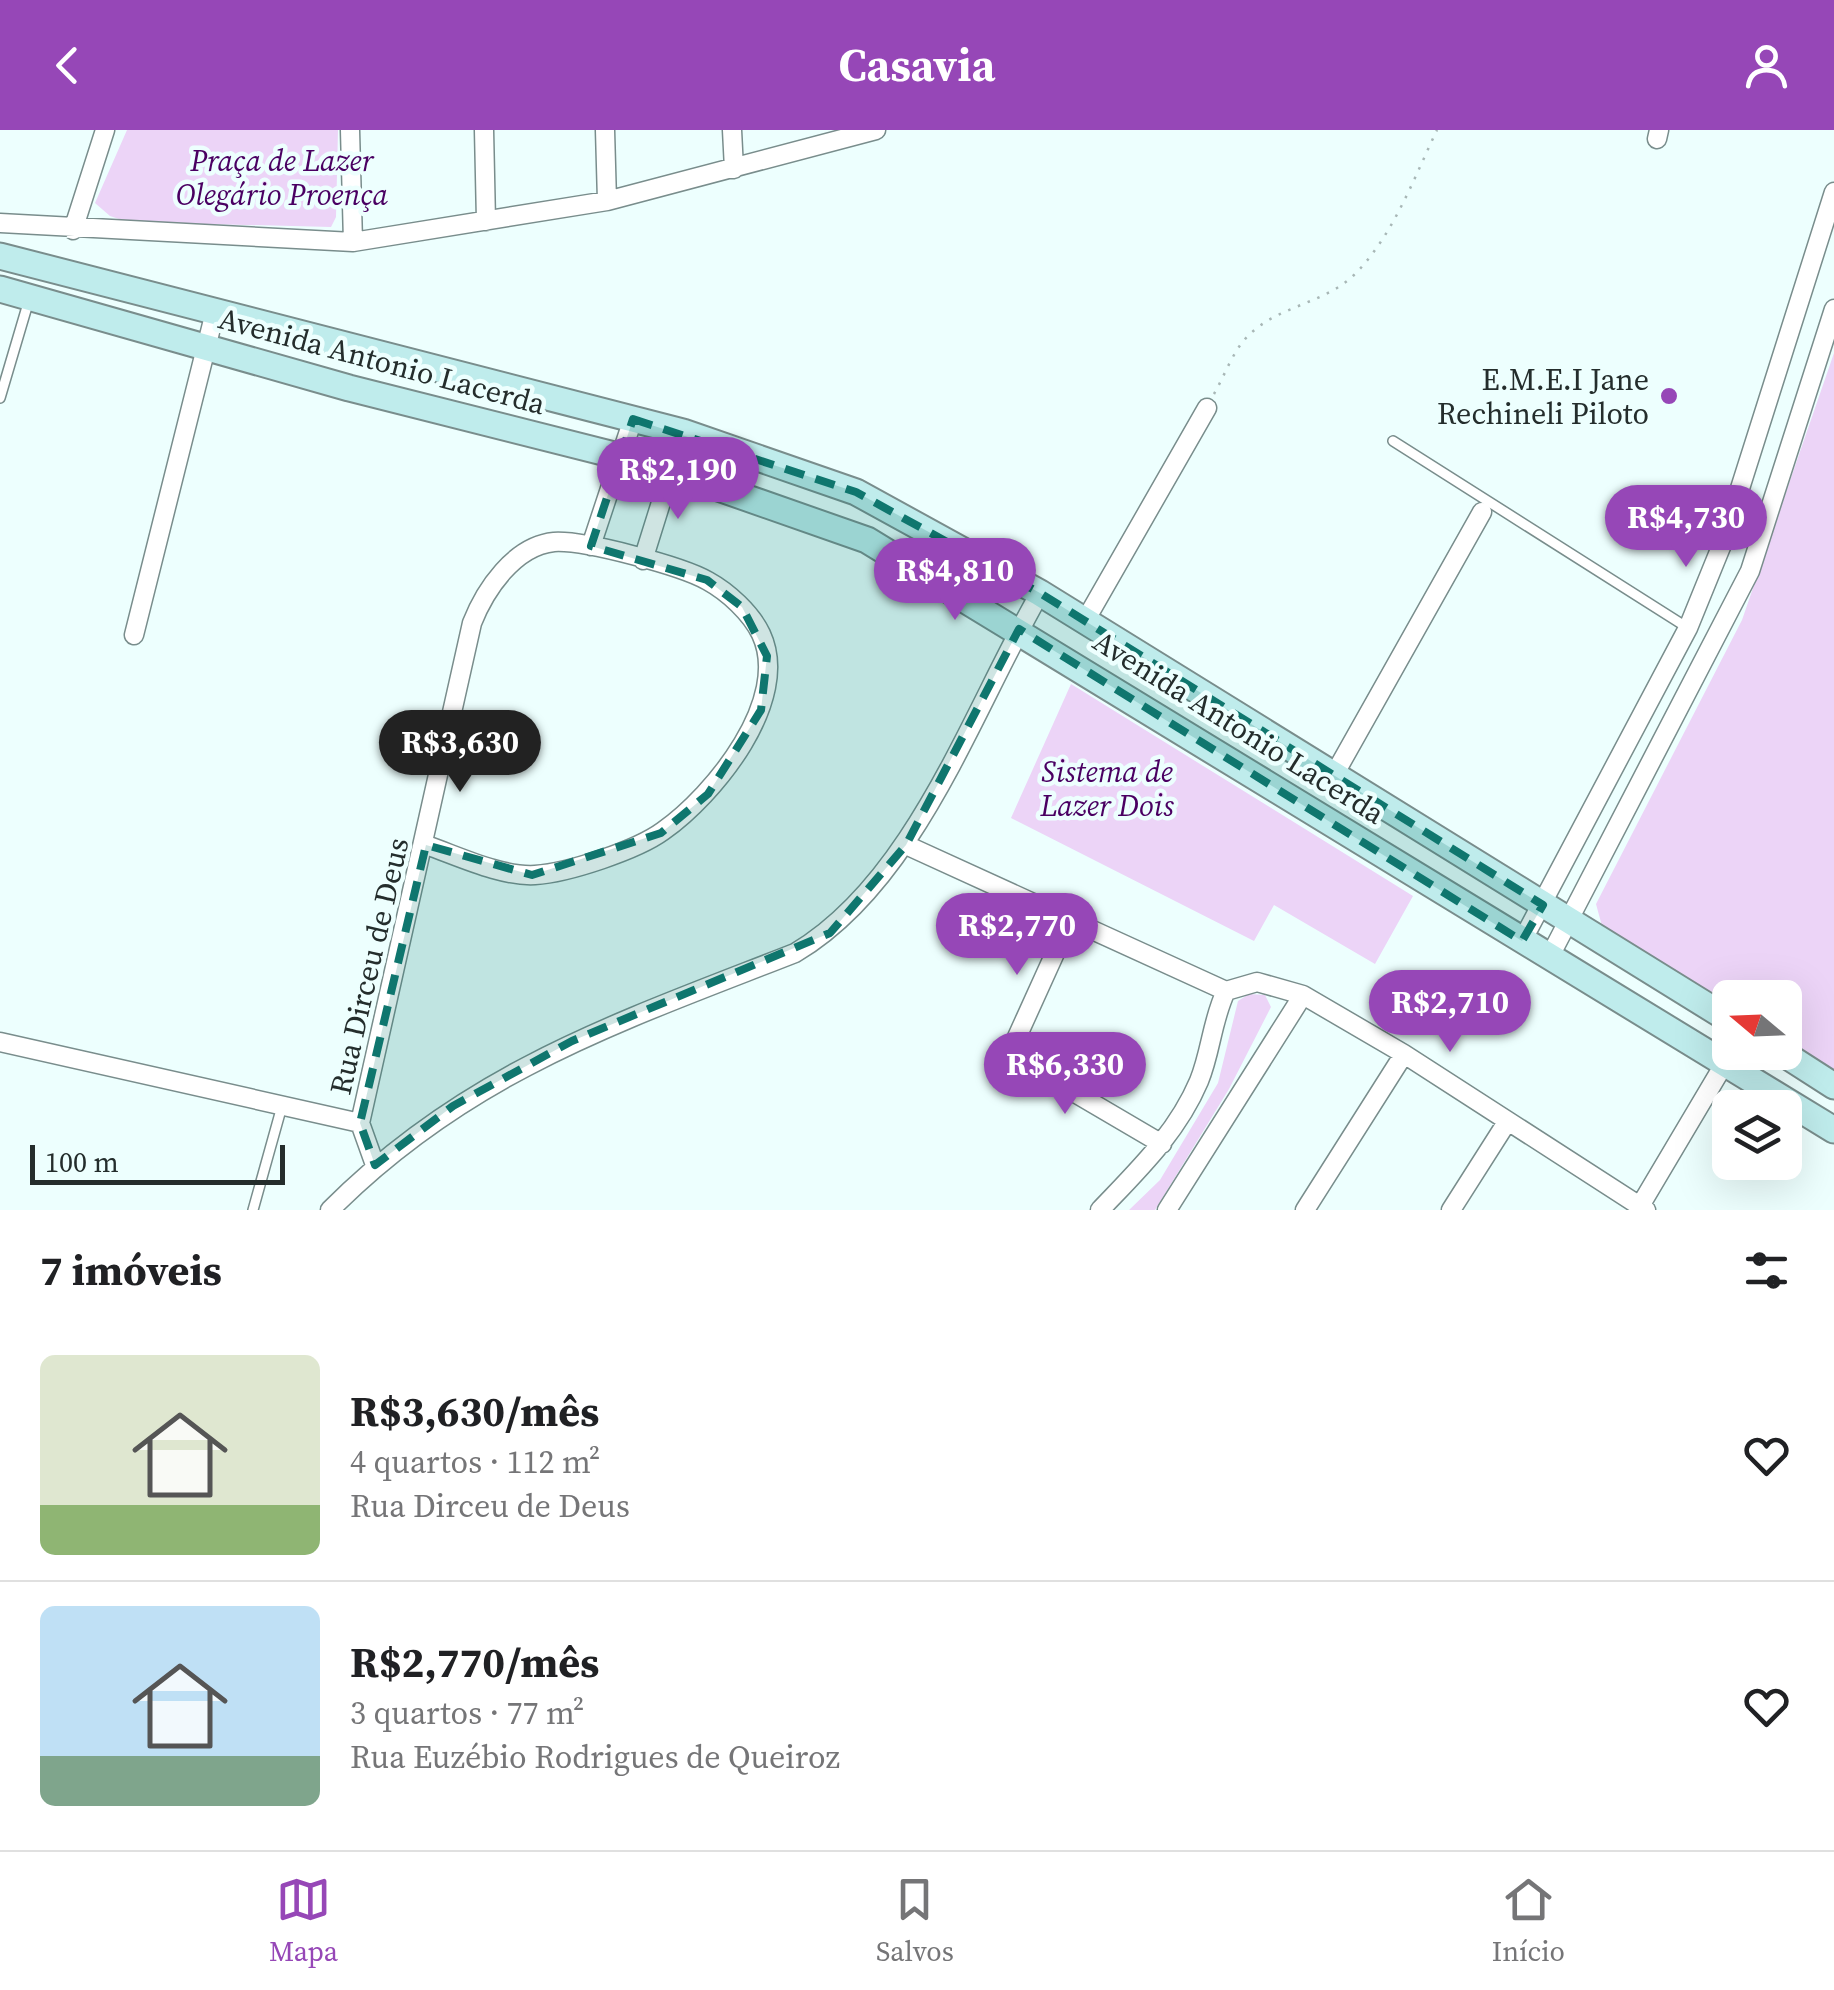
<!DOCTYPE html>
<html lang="pt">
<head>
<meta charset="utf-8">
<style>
  body { margin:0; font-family:"Source Serif 4",serif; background:#f2f2f2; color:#202124; height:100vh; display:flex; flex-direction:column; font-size:38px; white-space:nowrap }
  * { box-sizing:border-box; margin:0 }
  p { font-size:32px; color:#757577 }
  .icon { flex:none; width:55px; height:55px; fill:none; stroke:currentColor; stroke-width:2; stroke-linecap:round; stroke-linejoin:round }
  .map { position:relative; height:1080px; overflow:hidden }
  .sheet { display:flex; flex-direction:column; background:#fff; flex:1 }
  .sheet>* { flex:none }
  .needle { width:65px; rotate:289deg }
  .buttons { position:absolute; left:1712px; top:850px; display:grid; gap:20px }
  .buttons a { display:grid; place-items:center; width:90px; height:90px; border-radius:15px; background:#fff; box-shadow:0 10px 40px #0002; font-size:50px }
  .scale { position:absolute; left:30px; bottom:25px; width:255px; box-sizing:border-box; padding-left:10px; border:5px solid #242d2c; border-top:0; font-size:28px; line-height:35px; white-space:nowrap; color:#242d2c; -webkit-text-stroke:8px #edfffe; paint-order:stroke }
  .price { position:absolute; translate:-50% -85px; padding:0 22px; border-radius:35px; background:#9647b7; color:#fff; font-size:32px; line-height:65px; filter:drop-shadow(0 2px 5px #0008) }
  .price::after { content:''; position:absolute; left:50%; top:60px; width:30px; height:22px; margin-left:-15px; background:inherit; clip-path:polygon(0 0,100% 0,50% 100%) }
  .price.current { background:#222; color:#fff }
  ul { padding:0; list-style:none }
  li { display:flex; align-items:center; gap:30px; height:250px; padding:0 40px }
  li+li { border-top:2px solid #e0e0e0 }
  li span { display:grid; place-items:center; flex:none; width:280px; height:200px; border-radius:15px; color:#555 }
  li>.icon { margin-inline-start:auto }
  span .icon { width:120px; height:120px; fill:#fffc; stroke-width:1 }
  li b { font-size:42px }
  h2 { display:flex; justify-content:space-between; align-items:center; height:120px; padding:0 40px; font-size:42px }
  header { display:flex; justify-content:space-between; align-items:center; height:130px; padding:0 40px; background:#9647b7; color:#fff; font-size:45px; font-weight:700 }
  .menu { display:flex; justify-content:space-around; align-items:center; height:140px; border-top:2px solid #e0e0e0; background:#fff; font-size:28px; color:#757577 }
  .menu a { display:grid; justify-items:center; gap:5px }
  .menu .current { color:#9647b7 }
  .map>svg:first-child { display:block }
  .green { fill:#ecd4f7 }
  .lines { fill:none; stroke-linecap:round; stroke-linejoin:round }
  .service-casing { stroke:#798d8c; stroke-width:12 }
  .minor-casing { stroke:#798d8c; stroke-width:21 }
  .secondary-casing { stroke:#798d8c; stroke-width:29 }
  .path { stroke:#a8b7b6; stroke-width:2.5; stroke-dasharray:2.5 8; stroke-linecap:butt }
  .service { stroke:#fff; stroke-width:9 }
  .minor { stroke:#fff; stroke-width:18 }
  .secondary { stroke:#bfecec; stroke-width:25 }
  .marked { fill:#0f766e; fill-opacity:0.2; stroke:#0f766e; stroke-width:8; stroke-dasharray:20 12; stroke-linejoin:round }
  .poi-dot { fill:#9647b7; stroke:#edfffe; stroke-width:4 }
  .labels { text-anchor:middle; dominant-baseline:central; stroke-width:9; stroke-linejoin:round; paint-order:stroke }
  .park-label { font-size:30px; font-style:italic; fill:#4a0062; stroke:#edfffe }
  .street-label { font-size:30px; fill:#242d2c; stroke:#edfffe }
  .poi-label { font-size:30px; fill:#242d2c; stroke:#edfffe; text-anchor:end }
</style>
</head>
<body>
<header><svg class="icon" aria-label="back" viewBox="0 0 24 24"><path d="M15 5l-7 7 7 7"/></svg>Casavia<svg class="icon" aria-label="person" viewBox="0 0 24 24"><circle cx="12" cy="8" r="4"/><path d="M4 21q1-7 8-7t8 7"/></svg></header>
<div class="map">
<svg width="1834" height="1080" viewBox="0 0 1834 1080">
  <rect width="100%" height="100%" fill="#edfffe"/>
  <!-- green -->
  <path class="green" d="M127 0H338L336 87 331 97 128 92 110 86 95 73Z
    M1834 223V941L1785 910V868H1730V876L1602 796 1596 774 1742 490Z
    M1071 554 1413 766 1375 834 1274 775 1254 811 1011 688Z
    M1249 864 1265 865 1271 877 1229 959 1155 1080H1129L1160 1050 1218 953 1238 871Z"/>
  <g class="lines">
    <defs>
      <path id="service" d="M0 268 29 170
        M1393 311 1688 498
        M253 1080 282 976"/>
      <path id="minor" d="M350 0 353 112
        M484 0 486 91
        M605 0 607 71
        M732 0 734 39
        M1657 9 1659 0
        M0 93 353 112 607 71 876 0
        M73 100 105 0
        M591 416 633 289
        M643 430 683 302
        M1085 491 1207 278
        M134 505 215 182
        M1334 645 1482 382
        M906 715 1226 861
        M1070 790 1017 907 1019 930 1162 1014
        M1522 811 1688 498 1723 412 1834 62
        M1549 828 1750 441 1834 179
        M0 912 360 993 375 1035
        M360 993 472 493C485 460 514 416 554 412 584 410 682 436 708 451 728 462 751 483 761 504 792 570 714 665 663 701 637 720 568 743 535 745 501 747 458 726 426 715
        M1640 1076 1729 926
        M330 1080C467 942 619 892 795 823 915 752 972 581 1040 463
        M1100 1080C1138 1040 1177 1003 1199 951 1211 922 1212 890 1226 861L1257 852 1303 865 1404 924 1646 1080
        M1167 1080 1303 865
        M1305 1080 1404 924
        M1451 1080 1507 992"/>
      <path id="secondary" d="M0 126 683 302 856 362 1040 463 1730 890
        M0 159 349 258 650 334 867 410 1834 1000
        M1781 922 1834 956"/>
    </defs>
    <!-- service casing -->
    <use href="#service" class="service-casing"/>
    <!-- minor casing -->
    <use href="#minor" class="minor-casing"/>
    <!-- secondary casing -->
    <use href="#secondary" class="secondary-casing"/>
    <!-- path -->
    <path class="path" d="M1214 264C1225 245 1234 218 1250 204 1280 175 1328 173 1357 142 1394 103 1414 48 1437 0"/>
    <!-- service -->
    <use href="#service" class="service"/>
    <!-- minor -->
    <use href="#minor" class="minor"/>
    <!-- secondary -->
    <use href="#secondary" class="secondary"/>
  </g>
  <!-- marked area -->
  <path class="marked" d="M633 289 856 362 1040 463 1543 775 1522 811 1019 499 906 715 830 803 572 911 453 976 375 1035 360 993 426 715 532 745 661 703 708 664 761 580 767 526 742 477 707 450 591 416Z"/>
  <!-- markers -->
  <circle class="poi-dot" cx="1669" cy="266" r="10"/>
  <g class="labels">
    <!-- park labels -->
    <g class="park-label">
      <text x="282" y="30">Praça de Lazer<tspan x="282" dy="34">Olegário Proença</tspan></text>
      <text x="1107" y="641">Sistema de<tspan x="1107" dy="34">Lazer Dois</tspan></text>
    </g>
    <!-- street labels -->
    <g class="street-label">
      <text transform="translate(382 231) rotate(15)">Avenida Antonio Lacerda</text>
      <text transform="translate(1239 597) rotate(32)">Avenida Antonio Lacerda</text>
      <text transform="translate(369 836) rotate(-77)">Rua Dirceu de Deus</text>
    </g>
    <!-- poi labels -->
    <g class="poi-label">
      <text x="1649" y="249">E.M.E.I Jane<tspan x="1649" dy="34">Rechineli Piloto</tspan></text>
    </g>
  </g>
</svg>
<div class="buttons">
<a><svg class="needle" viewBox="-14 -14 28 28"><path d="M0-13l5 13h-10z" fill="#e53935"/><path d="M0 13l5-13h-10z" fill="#757577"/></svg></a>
<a><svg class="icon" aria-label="layers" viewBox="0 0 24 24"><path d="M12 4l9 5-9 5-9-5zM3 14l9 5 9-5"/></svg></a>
</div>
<div class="scale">100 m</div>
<b class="price" style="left:678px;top:392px">R$2,190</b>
<b class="price" style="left:1686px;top:440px">R$4,730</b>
<b class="price" style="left:955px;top:493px">R$4,810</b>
<b class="price current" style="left:460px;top:665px">R$3,630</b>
<b class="price" style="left:1017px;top:848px">R$2,770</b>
<b class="price" style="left:1450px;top:925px">R$2,710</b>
<b class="price" style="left:1065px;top:987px">R$6,330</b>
</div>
<section class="sheet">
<h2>7 imóveis<svg class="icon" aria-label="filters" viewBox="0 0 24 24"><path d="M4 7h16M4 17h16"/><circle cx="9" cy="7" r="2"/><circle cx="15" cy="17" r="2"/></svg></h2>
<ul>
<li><span style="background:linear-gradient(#dfe7d0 75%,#8fb573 0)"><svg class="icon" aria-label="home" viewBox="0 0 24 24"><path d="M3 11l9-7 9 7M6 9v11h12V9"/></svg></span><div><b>R$3,630/mês</b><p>4 quartos · 112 m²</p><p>Rua Dirceu de Deus</p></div><svg class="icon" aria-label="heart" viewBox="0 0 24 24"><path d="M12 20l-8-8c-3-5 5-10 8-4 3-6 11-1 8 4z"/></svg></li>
<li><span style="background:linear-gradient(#bfe0f5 75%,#7fa58c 0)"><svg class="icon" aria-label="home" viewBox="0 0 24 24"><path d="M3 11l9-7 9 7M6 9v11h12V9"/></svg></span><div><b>R$2,770/mês</b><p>3 quartos · 77 m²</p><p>Rua Euzébio Rodrigues de Queiroz</p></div><svg class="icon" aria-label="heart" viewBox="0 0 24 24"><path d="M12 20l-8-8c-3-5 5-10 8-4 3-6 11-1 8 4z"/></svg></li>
</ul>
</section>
<nav class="menu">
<a class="current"><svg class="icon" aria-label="map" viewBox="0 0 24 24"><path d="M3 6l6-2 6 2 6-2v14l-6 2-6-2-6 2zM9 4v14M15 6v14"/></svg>Mapa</a>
<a><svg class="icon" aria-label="saved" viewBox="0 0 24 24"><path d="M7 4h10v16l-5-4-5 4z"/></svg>Salvos</a>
<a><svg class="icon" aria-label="home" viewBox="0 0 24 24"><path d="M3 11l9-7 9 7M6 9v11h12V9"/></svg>Início</a>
</nav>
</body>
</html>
